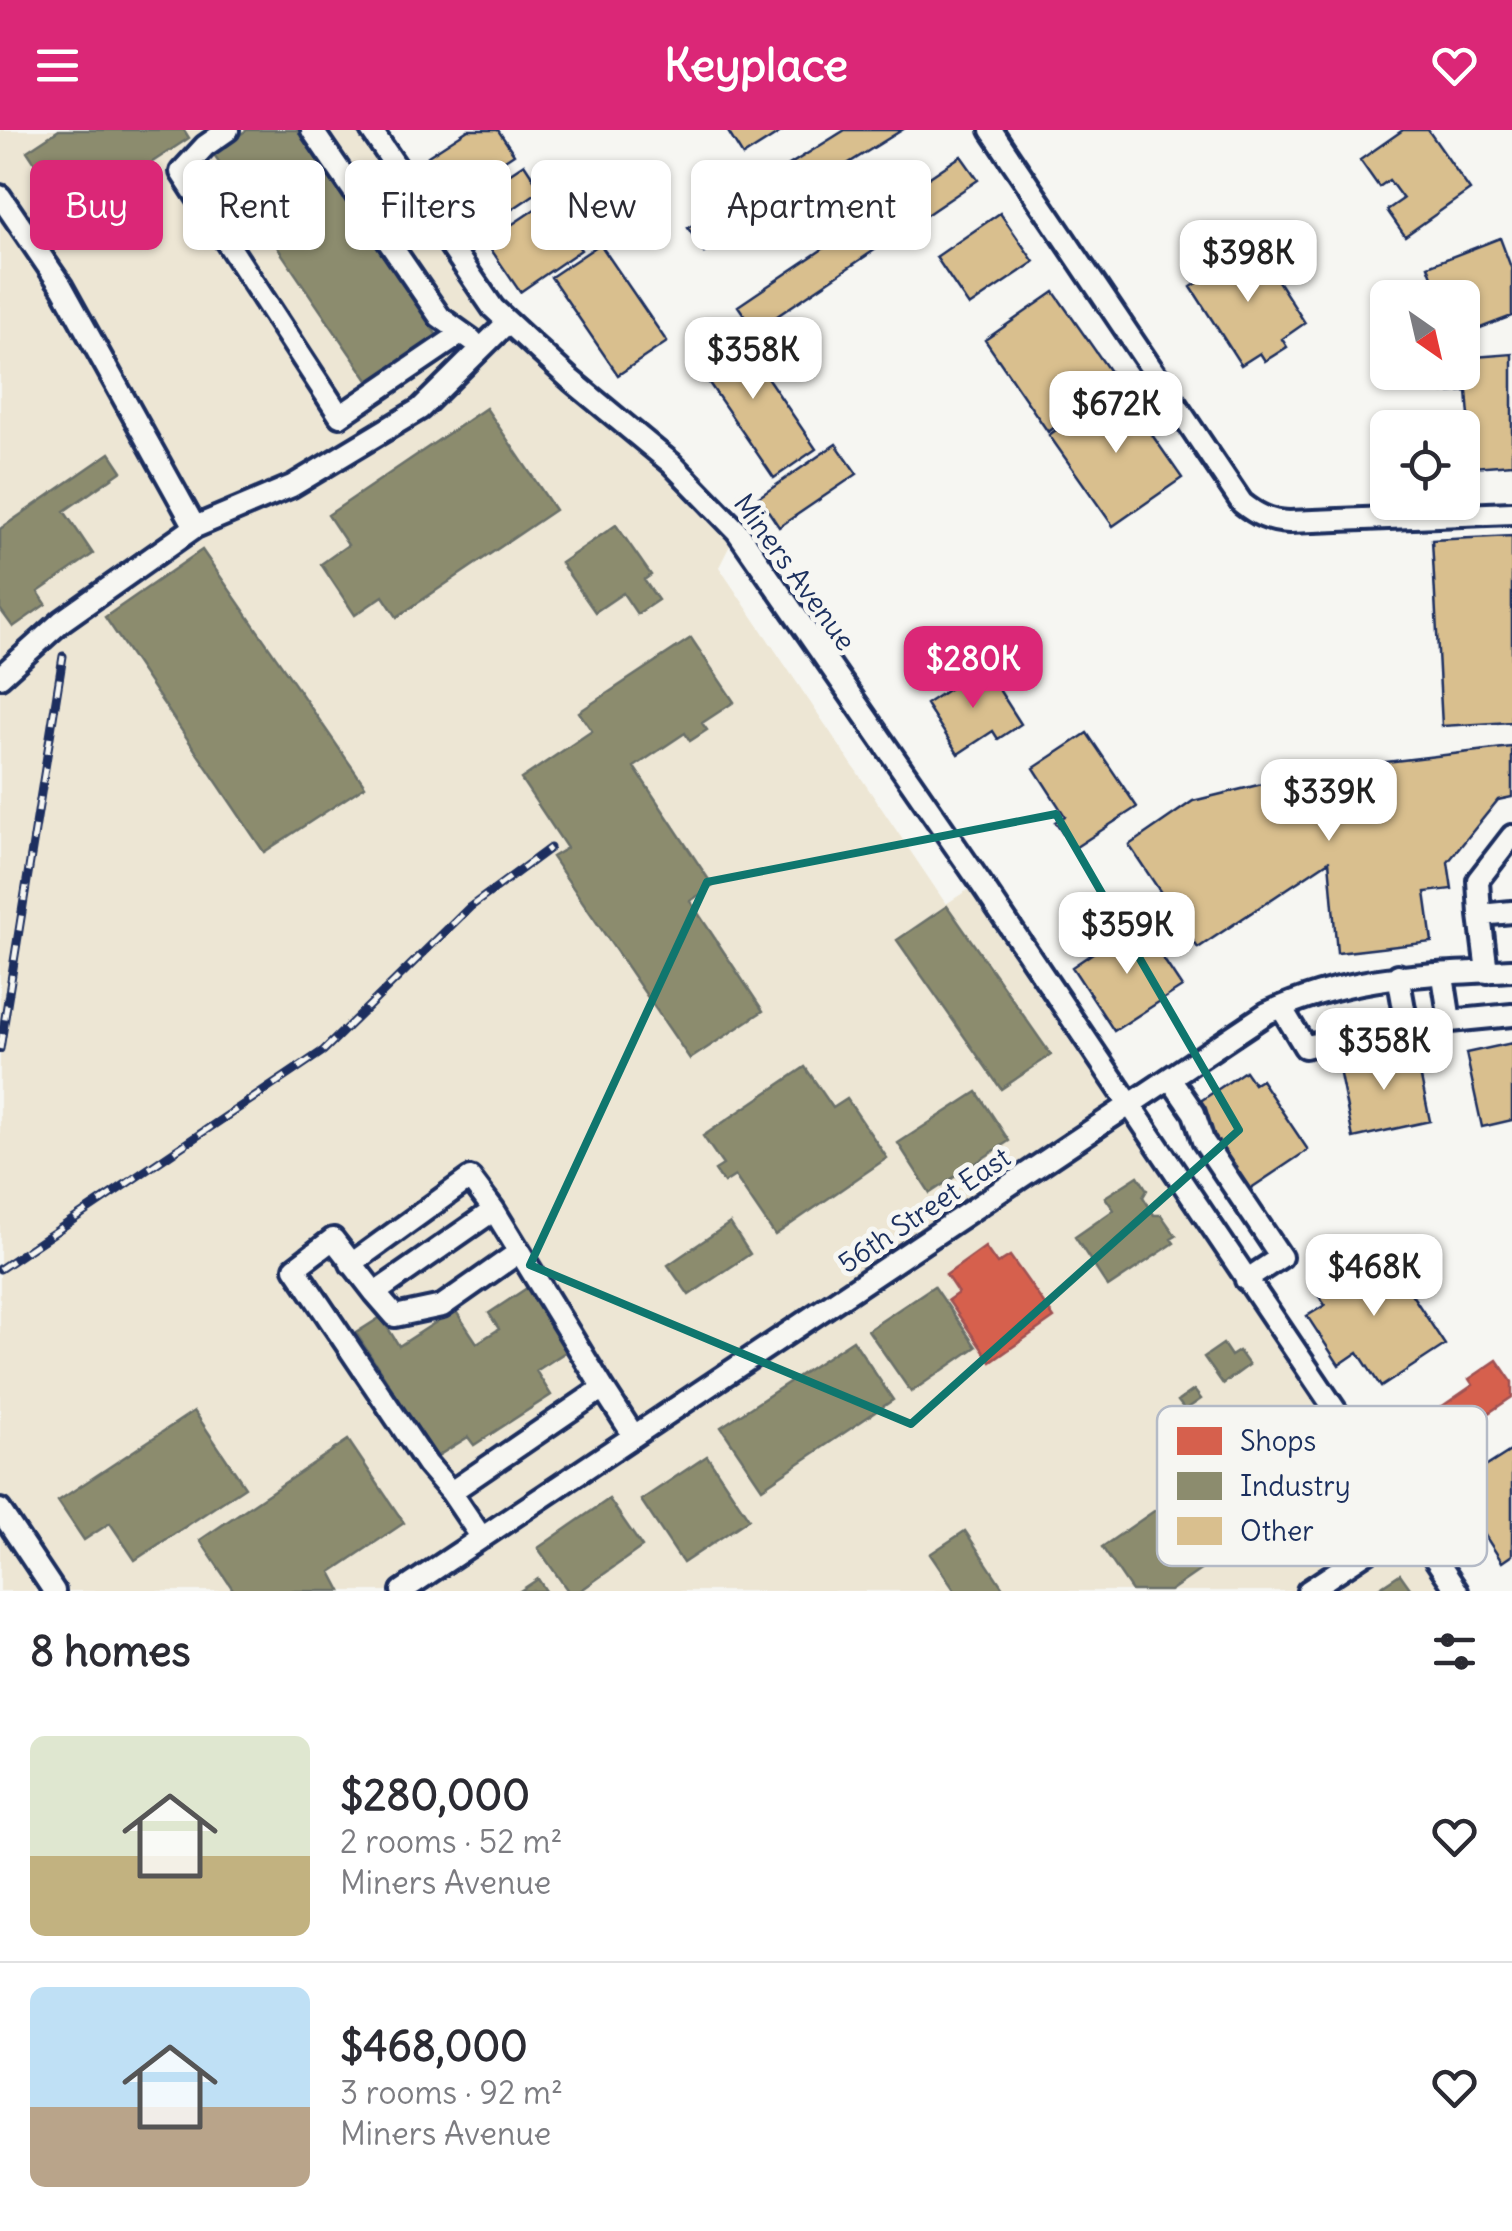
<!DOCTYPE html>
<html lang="en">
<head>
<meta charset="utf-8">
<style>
  body { margin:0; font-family:Delius,sans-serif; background:#f2f2f3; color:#2b2b33; height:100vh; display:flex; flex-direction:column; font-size:38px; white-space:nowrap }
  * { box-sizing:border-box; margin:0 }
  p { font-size:32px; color:#7c7c81 }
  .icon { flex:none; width:55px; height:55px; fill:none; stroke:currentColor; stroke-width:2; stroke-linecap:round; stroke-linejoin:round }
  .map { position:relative; height:1461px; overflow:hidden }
  .drawer { display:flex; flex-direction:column; background:#fff; flex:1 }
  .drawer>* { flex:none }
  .guide { position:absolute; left:30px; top:30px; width:1000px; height:90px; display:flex; gap:20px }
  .needle { width:65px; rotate:146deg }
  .buttons { position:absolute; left:1370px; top:150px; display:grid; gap:20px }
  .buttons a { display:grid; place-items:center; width:110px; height:110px; border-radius:15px; background:#fff; box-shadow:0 2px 8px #0004; font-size:50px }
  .price { position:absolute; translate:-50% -85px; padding:0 22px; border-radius:20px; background:#fff; color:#222; font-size:32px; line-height:65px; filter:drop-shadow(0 2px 5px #0008) }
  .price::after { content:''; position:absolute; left:50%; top:60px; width:30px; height:22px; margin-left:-15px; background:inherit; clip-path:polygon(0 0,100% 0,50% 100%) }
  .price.on { background:#db2777; color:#fff }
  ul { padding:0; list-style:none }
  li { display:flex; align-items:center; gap:30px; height:250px; padding:0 30px }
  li+li { border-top:2px solid #e1e1e2 }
  li span { display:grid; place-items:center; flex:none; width:280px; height:200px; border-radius:15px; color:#555 }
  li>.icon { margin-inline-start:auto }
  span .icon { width:120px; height:120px; fill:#fffc; stroke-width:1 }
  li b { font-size:42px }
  h2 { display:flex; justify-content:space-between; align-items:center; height:120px; padding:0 30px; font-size:42px }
  .pill { padding:0 35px; border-radius:15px; background:#fff; box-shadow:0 2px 8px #0004; font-size:35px; line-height:90px }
  .pill.on { background:#db2777; color:#fff }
  header { display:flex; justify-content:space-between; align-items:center; height:130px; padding:0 30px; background:#db2777; color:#fff; font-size:45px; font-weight:700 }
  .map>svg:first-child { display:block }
  .built { fill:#ede6d4 }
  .shops { fill:#d6604d; stroke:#9e5152; stroke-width:2.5 }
  .industry { fill:#8c8c6e; stroke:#6a7069; stroke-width:2.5 }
  .building { fill:#d9bf8e; stroke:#1b2f5e; stroke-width:2.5 }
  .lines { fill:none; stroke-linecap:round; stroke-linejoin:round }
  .minor-casing { stroke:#1b2f5e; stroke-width:28 }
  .minor { stroke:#f6f6f2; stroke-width:20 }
  .rail-casing { stroke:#1b2f5e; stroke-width:9 }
  .rail { stroke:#f6f6f2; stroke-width:5; stroke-dasharray:15; stroke-linecap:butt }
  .marked { fill:none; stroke:#0f766e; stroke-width:8; stroke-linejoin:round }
  .labels { text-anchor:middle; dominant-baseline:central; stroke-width:10; stroke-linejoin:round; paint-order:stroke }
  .street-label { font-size:28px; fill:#1b2f5e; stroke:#f6f6f2 }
  .key { fill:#f6f6f2; stroke:#b4bac6; stroke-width:2.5 }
  .key-label { font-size:28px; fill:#1b2f5e }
</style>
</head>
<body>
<header><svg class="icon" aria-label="menu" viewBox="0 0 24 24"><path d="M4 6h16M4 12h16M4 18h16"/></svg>Keyplace<svg class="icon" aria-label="heart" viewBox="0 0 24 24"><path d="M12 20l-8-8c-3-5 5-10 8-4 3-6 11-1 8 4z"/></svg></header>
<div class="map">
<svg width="1512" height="1461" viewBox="0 0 1512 1461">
  <rect width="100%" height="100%" fill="#f6f6f2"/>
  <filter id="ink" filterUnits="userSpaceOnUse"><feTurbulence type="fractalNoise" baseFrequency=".01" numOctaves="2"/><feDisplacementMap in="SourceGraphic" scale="20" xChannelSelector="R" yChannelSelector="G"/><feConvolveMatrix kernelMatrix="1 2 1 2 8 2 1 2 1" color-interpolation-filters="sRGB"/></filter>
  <g filter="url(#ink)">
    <!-- built -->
    <path class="built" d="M0 0H371L493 178 737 401 719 437 946 774 980 752 1457 1461H0Z"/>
    <!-- shops -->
    <path class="shops" d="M985 1117 997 1134 1010 1126 1054 1188 991 1232 948 1170 958 1163 946 1145Z
      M1497 1230 1512 1252V1267L1406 1339 1384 1307 1421 1282 1425 1288 1473 1255 1469 1249Z"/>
    <!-- industry -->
    <path class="industry" d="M59 0H184L189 8 70 86 27 21Z
      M247 0H297L440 210 372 256 213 23Z
      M486 278 555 380 397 487 383 466 355 485 321 434 348 415 328 385Z
      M110 323 122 341 64 381 93 424 38 462 46 474 13 497 0 479V399Z
      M616 395 651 445 644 450 658 470 637 484 623 463 595 482 561 433Z
      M202 420 365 656 264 722 105 487Z
      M691 508 734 572 702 593 707 600 690 611 685 603 634 637 713 756 690 771 763 881 690 929 552 727 567 718 521 649 592 601 579 582Z
      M947 776 1051 925 1001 959 897 810Z
      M805 937 833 978 847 969 887 1028 775 1105 735 1046 724 1053 715 1040 723 1035 703 1006Z
      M977 962 1009 1011 930 1063 898 1013Z
      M1138 1046 1147 1060 1143 1067 1154 1085H1161L1176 1106 1171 1109 1174 1113 1108 1157 1075 1107 1114 1080 1105 1067Z
      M730 1093 750 1124 689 1165 668 1135Z
      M530 1156 570 1219 536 1241 551 1265 474 1315 468 1307 436 1327 356 1203 381 1187 399 1216 455 1180 477 1213 499 1199 489 1183Z
      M934 1156 976 1217 911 1262 868 1200Z
      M853 1210 893 1270 762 1358 721 1297Z
      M1223 1214 1231 1226 1239 1221 1249 1235 1223 1254 1204 1227Z
      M1194 1260 1201 1269 1185 1280 1178 1271Z
      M194 1281 245 1357 135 1430 110 1393 84 1410 58 1371Z
      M348 1310 404 1393 331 1442 341 1461H234L200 1410Z
      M707 1326 749 1389 683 1433 641 1370Z
      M609 1369 642 1417 580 1461H568L538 1418Z
      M1160 1377 1202 1439 1170 1461H1132L1102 1417Z
      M965 1401 1005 1461H955L930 1424Z
      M1400 1444 1412 1461H1374Z
      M538 1449 546 1461H520Z"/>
    <!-- building -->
    <path class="building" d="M468 0H498L514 24 453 64 428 26Z
      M727 0H784L743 26Z
      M845 0H902L704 123 688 98Z
      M1403 0H1428L1470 60 1405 106 1387 80 1403 69 1389 50 1379 57 1360 30Z
      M961 26 978 50 755 201 738 176Z
      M524 34 541 60 480 101 462 75Z
      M636 51 651 73 612 100 595 75 625 55 627 58Z
      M556 65 563 76 555 81 581 120 520 162 486 112Z
      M1000 83 1034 132 969 176 936 127Z
      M1500 108 1512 140V186L1462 205V168H1440L1428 136Z
      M600 114 667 212 618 245 551 147Z
      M1255 115 1305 193 1282 209 1287 217 1265 231 1260 223 1241 235 1191 157 1214 142 1208 133 1227 121 1232 130Z
      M1054 162 1118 253 1048 302 985 210Z
      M732 196 816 319 774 348 690 225Z
      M1512 224V334L1473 337 1467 261 1444 263 1443 242H1462V228Z
      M1118 256 1182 348 1113 396 1049 305Z
      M836 314 857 344 779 397 759 367Z
      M1512 406V592L1442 596 1432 410Z
      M984 536 1021 594 998 609 993 601 958 624 926 574Z
      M1087 603 1137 677 1073 719 1055 692 1065 686 1034 638Z
      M1512 617V667L1498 670 1448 732 1452 759 1425 762 1432 812 1337 823 1329 731 1198 818 1129 715 1193 671 1319 640Z
      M1139 792 1182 857 1114 901 1072 837Z
      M1512 913V990L1482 997 1466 923Z
      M1415 919 1430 991 1353 1008 1338 935Z
      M1245 941 1254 954 1261 950 1308 1020 1245 1062 1199 994 1196 974Z
      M1380 1116 1445 1215 1381 1257 1358 1222 1339 1235 1307 1186 1325 1175 1314 1159Z
      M1512 1320V1425L1502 1432 1454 1357Z"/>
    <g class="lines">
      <defs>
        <path id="minor" d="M228 0 205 16 181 42 340 286 462 203
          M312 0 440 187 472 210
          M371 0 493 178 572 251 671 333 737 401 980 752 1457 1461
          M991 0 1242 373C1257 385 1269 391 1289 392L1512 383
          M0 66 62 157 195 397
          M374 91 414 62
          M0 547 62 491 195 397 292 356 420 279 508 192
          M1480 785 1478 750 1512 706
          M1487 842 1480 785 1512 782
          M1443 846 1450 891 1512 885
          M1281 877 1305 917 1406 890 1398 845
          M1170 948 1194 983 1203 1011 1281 1127 1246 1150
          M494 1080 603 1258
          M351 1134 470 1048 494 1080 375 1163 333 1109 295 1138 427 1334 451 1362
          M375 1163 395 1186 442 1176 519 1122
          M0 1380 54 1461
          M482 1408 451 1362 603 1258 634 1306
          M402 1461 1267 883C1353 844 1420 845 1512 840
          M1308 1461 1411 1393"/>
      </defs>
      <!-- minor casing -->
      <use href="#minor" class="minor-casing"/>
      <!-- minor -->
      <use href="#minor" class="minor"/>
      <defs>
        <path id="rail" d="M0 919 63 526
          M0 1139 323 921 470 777 550 718"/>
      </defs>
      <!-- rail casing -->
      <use href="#rail" class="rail-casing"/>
      <!-- rail -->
      <use href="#rail" class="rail"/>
    </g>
  </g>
  <!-- marked area -->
  <path class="marked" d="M1056 684 1239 1000 911 1294 530 1135 707 752Z"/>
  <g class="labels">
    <!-- street labels -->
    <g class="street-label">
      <text transform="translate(795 442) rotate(54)">Miners Avenue</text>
      <text transform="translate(924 1080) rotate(-34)">56th Street East</text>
    </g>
  </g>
  <!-- legend -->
  <rect x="1157" y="1276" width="330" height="160" rx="15" class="key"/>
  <rect x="1177" y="1297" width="45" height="28" fill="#d6604d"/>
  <rect x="1177" y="1342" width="45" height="28" fill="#8c8c6e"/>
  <rect x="1177" y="1387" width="45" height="28" fill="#d9bf8e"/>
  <g class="key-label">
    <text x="1240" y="1321">Shops</text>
    <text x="1240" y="1366">Industry</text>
    <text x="1240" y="1411">Other</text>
  </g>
</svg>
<div class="buttons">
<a><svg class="needle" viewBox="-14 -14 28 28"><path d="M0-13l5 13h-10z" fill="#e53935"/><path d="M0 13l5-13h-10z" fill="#7c7c81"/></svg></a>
<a><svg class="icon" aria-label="locate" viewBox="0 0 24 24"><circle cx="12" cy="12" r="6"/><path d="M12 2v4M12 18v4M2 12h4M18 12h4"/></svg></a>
</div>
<b class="price" style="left:1248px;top:175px">$398K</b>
<b class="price" style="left:753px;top:272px">$358K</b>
<b class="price" style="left:1116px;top:326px">$672K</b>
<b class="price on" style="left:973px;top:581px">$280K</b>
<b class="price" style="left:1329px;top:714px">$339K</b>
<b class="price" style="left:1127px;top:847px">$359K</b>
<b class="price" style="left:1384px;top:963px">$358K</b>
<b class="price" style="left:1374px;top:1189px">$468K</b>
<div class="guide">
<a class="pill on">Buy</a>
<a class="pill">Rent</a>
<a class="pill">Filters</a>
<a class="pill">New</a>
<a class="pill">Apartment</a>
</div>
</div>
<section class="drawer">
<h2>8 homes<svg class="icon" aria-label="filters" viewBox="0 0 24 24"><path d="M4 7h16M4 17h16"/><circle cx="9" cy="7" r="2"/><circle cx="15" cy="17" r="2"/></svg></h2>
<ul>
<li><span style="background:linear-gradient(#dfe7d0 60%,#c2b280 0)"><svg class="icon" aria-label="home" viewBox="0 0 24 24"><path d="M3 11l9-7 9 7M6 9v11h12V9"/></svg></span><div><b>$280,000</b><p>2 rooms · 52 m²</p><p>Miners Avenue</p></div><svg class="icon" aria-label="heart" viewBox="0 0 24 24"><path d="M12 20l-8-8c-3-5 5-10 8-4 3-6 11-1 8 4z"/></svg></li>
<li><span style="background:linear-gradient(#bfe0f5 60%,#b9a48a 0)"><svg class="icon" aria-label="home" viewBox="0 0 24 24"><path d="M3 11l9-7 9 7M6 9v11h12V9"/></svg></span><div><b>$468,000</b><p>3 rooms · 92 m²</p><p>Miners Avenue</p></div><svg class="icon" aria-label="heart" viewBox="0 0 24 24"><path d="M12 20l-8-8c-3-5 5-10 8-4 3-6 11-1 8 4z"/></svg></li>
</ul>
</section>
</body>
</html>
